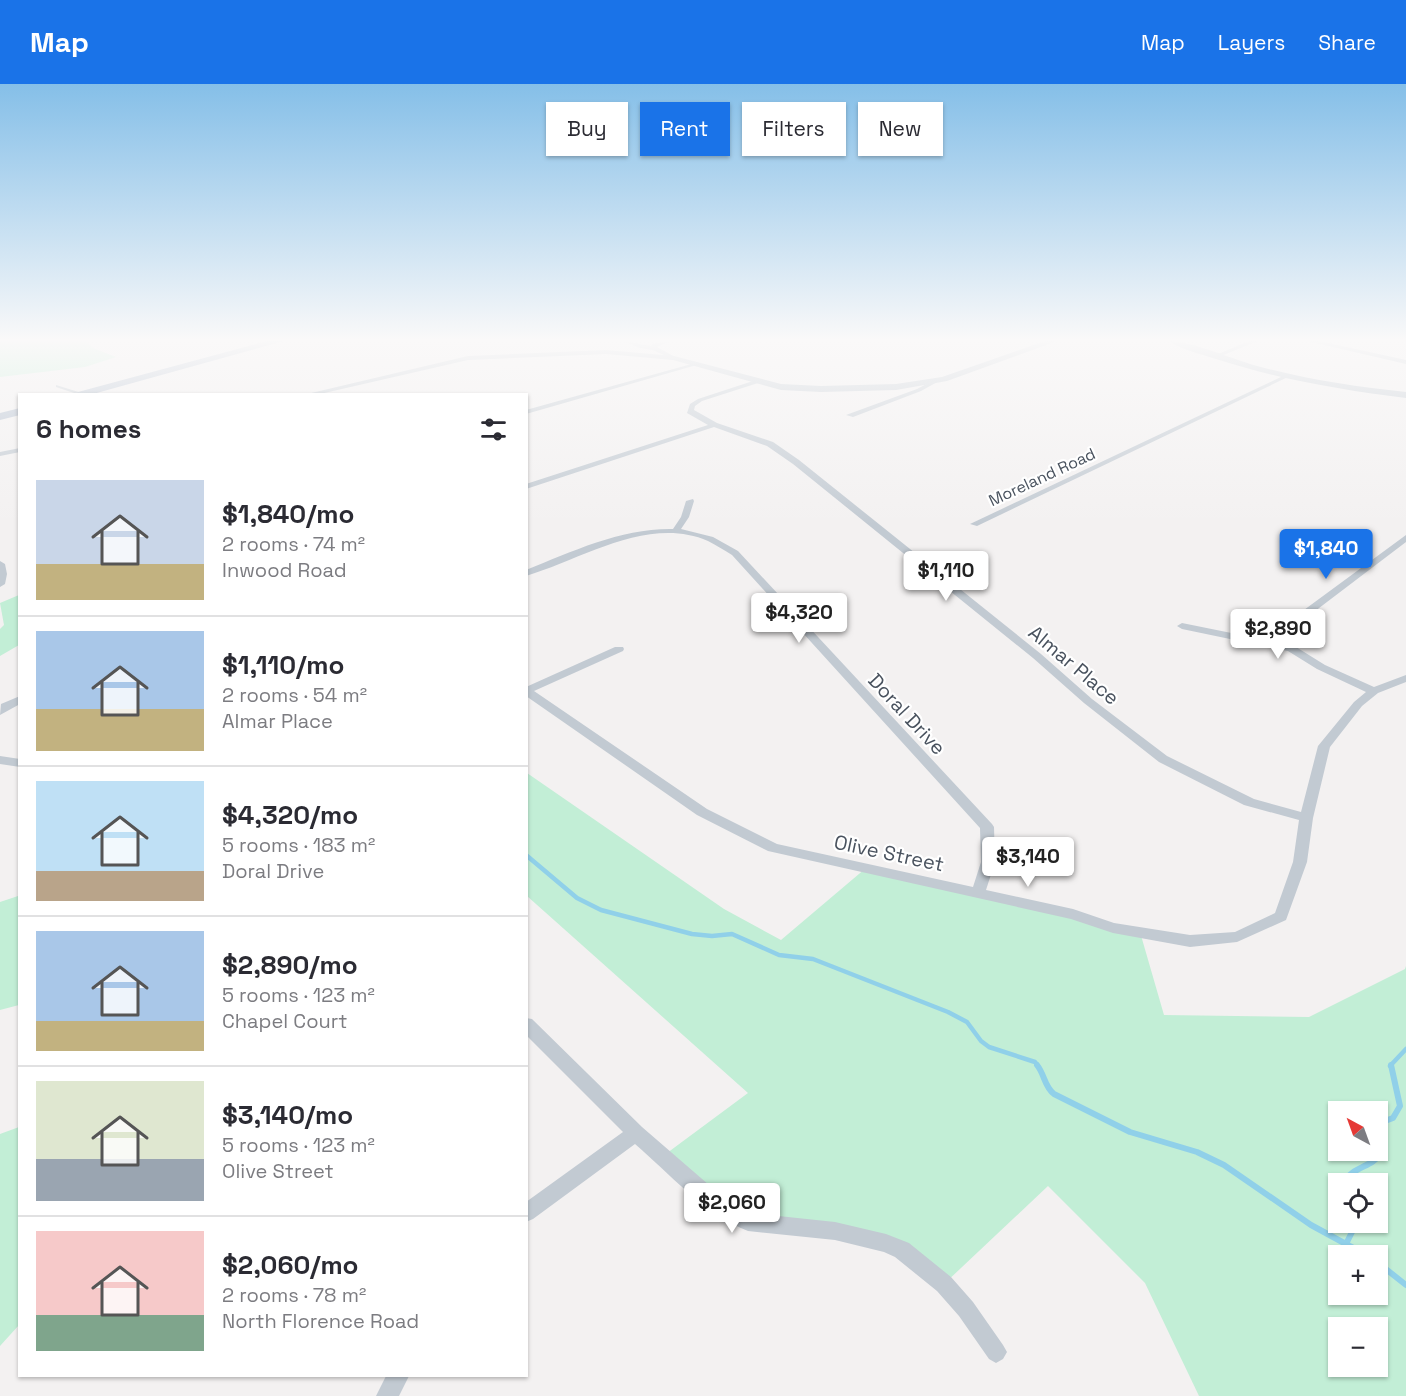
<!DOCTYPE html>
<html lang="en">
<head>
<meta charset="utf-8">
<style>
  body { margin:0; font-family:"Space Grotesk",sans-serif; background:#f2f2f3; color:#2b2b33; height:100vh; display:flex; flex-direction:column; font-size:22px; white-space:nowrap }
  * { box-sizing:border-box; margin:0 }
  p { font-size:20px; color:#7c7c81 }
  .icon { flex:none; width:33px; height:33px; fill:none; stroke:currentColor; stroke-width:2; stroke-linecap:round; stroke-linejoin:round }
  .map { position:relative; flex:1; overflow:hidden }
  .details { position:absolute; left:18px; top:309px; width:510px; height:984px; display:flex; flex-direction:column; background:#fff; border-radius:0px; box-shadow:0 2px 4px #0004 }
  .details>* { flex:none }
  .banner { position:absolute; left:546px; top:18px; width:570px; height:54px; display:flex; gap:12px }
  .needle { width:39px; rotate:319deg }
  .controls { position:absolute; left:1328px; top:1017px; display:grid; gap:12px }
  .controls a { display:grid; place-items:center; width:60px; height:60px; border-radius:0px; background:#fff; box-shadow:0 2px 4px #0004; font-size:30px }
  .price { position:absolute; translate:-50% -51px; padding:0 14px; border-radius:6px; background:#fff; color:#222; font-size:20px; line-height:39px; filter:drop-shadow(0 2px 3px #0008) }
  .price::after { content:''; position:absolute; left:50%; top:36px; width:18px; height:14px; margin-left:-9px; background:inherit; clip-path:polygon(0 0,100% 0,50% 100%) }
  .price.current { background:#1a73e8; color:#fff }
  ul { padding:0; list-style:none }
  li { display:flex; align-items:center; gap:18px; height:150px; padding:0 18px }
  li+li { border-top:2px solid #e1e1e2 }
  li span { display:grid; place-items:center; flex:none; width:168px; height:120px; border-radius:0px; color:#555 }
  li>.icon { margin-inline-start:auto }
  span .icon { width:72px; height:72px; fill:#fffc; stroke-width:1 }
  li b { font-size:26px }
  h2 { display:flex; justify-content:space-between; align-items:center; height:72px; padding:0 18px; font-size:26px }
  .chip { padding:0 21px; border-radius:0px; background:#fff; box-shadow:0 2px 4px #0004; font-size:21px; line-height:54px }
  .chip.current { background:#1a73e8; color:#fff }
  header { display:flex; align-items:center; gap:36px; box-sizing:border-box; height:84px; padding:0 30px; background:#1a73e8; color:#fff }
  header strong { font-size:28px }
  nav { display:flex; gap:33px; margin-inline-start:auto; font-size:21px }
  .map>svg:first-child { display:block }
  .green { fill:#c2eed6; fill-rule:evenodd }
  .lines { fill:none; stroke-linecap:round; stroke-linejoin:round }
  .stream-far1 { stroke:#90d0e9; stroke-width:4.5 }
  .stream { stroke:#90d0e9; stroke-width:6 }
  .minor { fill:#c2cad2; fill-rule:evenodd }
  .tertiary { fill:#c2cad2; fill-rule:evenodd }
  .primary { fill:#b2bece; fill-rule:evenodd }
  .labels { text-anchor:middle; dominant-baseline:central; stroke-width:4.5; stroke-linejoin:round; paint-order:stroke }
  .far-street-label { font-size:16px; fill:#49525e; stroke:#fff }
  .street-label { font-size:20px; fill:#49525e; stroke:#fff }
</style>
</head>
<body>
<header>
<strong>Map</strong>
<nav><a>Map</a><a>Layers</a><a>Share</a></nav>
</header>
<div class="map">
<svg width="1406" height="1312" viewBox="0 0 1406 1312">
  <rect width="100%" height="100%" fill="#f3f1f1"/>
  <!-- green -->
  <path class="green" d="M0 257H86L93 264 116 273 85 283 0 293Z
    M19 511V561L0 572V545L4 541 0 519Z
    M527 689 724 825 781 856 866 784 1140 848 1164 931 1309 933 1405 885 1406 882V1312H1199L1145 1199 1048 1102 944 1200 902 1166 748 1138 663 1072 748 1009 527 812ZM1338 1028H1377V1066H1338ZM1338 1100H1377V1138H1338ZM1338 1172H1377V1210H1338ZM1338 1244H1377V1282H1338Z
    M18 812 19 921 0 926V818Z
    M19 1043V1241L0 1262V1050Z"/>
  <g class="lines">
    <!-- stream-far1 -->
    <path class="stream-far1" d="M526 771 577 814 601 826 692 850 712 852 732 850 779 871 813 875 948 928 967 938 981 957 989 963 1035 978 1038 982
      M1390 982 1406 965"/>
    <!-- stream -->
    <path class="stream" d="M1037 981C1045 991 1044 1002 1054 1010L1130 1048 1197 1068 1224 1081 1311 1141 1368 1172
      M1377 1040 1393 1034 1400 1022 1391 981
      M1341 1100C1359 1074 1391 1087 1377 1046
      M1346 1160 1357 1138
      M1377 1178 1406 1201"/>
    <!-- minor -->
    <path class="minor" d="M623 257 651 262 652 260 670 257 657 263 677 274 672 275 653 266 640 264Z
      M1249 257H1258L1216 274 1211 273Z
      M1307 257H1319L1406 276V280Z
      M695 279 700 280 526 330V326Z
      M1283 292 1288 293 977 442 970 440Z
      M756 296 758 297V299L702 317 695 322 694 326 717 339 773 358 799 376 1041 570 1092 615 1167 672 1254 715 1301 728 1318 662 1354 618 1366 608 1317 585 1288 567 1182 545 1177 542 1182 539 1286 560 1289 537 1406 451V458L1298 540 1296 563 1325 581 1374 603 1406 591V598L1378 609 1362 622 1330 663 1313 734 1307 778 1286 836 1237 858 1190 863 1113 849 1071 835 768 767 697 731 526 612V603L615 563H623L624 565 623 567 534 607 707 725 777 760 973 803 981 778 980 744 732 471C724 466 716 461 708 457 649 431 582 475 526 492V486C573 467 622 444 673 445L681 433 686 417 693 415 694 417 689 433 681 445 713 453 738 467 992 740 994 743 995 778 986 806 1073 825 1114 839 1190 851 1235 848 1275 829 1293 778 1299 736 1244 721 1159 678 1084 619 1033 574 793 380 767 362 714 343 526 405V400L708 341 687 329 690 320 698 315Z
      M934 296 939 297 921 307 853 333 846 331 917 305Z
      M56 301 85 310H77L56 303Z
      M20 364V368L0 372V368Z
      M0 477 5 480 7 490 5 500 0 503Z
      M20 612V620L0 631 1 620Z
      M0 672 20 675V683L0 680Z
      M526 934 532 935 642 1043 731 1120 750 1129 835 1138 886 1150 909 1159 951 1193 973 1218 1003 1261 1007 1268 1003 1275 996 1279 989 1275 959 1232 937 1207 895 1173 884 1168 835 1156 748 1147C704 1130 670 1090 635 1060L533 1135 526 1138V1118L623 1048 526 951Z
      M386 1292H409L399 1312H376Z"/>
    <!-- tertiary -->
    <path class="tertiary" d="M1045 257H1057L947 297 896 306 821 308 781 306 673 276 606 270 468 276 320 310H307L468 272 606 266 674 272 781 300 821 302 896 300 942 293Z
      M1169 257C1193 257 1236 277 1261 283 1309 296 1357 303 1406 308V314C1342 306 1278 295 1216 275 1201 270 1182 266 1169 257Z"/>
    <!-- primary -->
    <path class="primary" d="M267 257H284L93 310H76L78 308Z
      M20 324V331L0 336V329Z"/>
  </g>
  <!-- sky -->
  <linearGradient id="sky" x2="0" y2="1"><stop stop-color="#85bfe8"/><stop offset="0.58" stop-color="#faf9f9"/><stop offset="1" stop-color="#faf9f9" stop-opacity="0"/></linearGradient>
  <rect width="1406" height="441" fill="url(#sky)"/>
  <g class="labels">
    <!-- far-street labels -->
    <g class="far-street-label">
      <text transform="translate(1042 393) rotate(-25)">Moreland Road</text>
    </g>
    <!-- street labels -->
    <g class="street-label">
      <text transform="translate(1074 581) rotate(40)">Almar Place</text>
      <text transform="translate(907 630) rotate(47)">Doral Drive</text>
      <text transform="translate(889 769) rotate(12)">Olive Street</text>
    </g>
  </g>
</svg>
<div class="controls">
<a><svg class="needle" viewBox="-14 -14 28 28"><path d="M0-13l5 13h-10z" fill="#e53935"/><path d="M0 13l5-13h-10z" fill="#7c7c81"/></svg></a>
<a><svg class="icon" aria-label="locate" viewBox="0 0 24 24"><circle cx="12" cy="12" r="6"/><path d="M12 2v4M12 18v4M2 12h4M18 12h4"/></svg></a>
<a>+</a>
<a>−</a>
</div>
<b class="price current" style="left:1326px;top:496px">$1,840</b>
<b class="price" style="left:946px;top:518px">$1,110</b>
<b class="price" style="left:799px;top:560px">$4,320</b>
<b class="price" style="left:1278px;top:576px">$2,890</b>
<b class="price" style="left:1028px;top:804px">$3,140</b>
<b class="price" style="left:732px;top:1150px">$2,060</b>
<div class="banner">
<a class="chip">Buy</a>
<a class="chip current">Rent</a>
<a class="chip">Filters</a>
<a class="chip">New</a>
</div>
<section class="details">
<h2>6 homes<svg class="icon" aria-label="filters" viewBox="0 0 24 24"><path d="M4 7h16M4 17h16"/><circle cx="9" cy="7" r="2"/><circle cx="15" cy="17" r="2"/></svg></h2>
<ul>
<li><span style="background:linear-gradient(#c9d6e8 70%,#c2b280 0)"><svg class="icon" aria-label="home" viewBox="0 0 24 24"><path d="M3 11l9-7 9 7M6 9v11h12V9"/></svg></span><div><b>$1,840/mo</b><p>2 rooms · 74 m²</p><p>Inwood Road</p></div></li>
<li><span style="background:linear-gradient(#a9c7e8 65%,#c2b280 0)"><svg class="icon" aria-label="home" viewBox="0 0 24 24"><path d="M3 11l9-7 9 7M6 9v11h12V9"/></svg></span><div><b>$1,110/mo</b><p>2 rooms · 54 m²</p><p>Almar Place</p></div></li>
<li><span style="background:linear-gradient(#bfe0f5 75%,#b9a48a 0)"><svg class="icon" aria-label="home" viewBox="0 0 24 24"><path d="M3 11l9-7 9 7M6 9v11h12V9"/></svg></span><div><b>$4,320/mo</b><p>5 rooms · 183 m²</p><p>Doral Drive</p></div></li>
<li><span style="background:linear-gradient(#a9c7e8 75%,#c2b280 0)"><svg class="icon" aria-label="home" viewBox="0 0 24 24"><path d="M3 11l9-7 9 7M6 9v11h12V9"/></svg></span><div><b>$2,890/mo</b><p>5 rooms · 123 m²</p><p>Chapel Court</p></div></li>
<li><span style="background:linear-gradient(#dfe7d0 65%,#9aa5b1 0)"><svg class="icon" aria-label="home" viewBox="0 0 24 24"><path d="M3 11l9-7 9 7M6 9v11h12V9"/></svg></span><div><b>$3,140/mo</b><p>5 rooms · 123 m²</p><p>Olive Street</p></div></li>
<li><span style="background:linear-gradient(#f6c9c9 70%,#7fa58c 0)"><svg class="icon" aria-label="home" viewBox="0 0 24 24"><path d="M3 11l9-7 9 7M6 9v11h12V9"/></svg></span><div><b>$2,060/mo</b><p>2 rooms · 78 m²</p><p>North Florence Road</p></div></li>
</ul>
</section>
</div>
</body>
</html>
